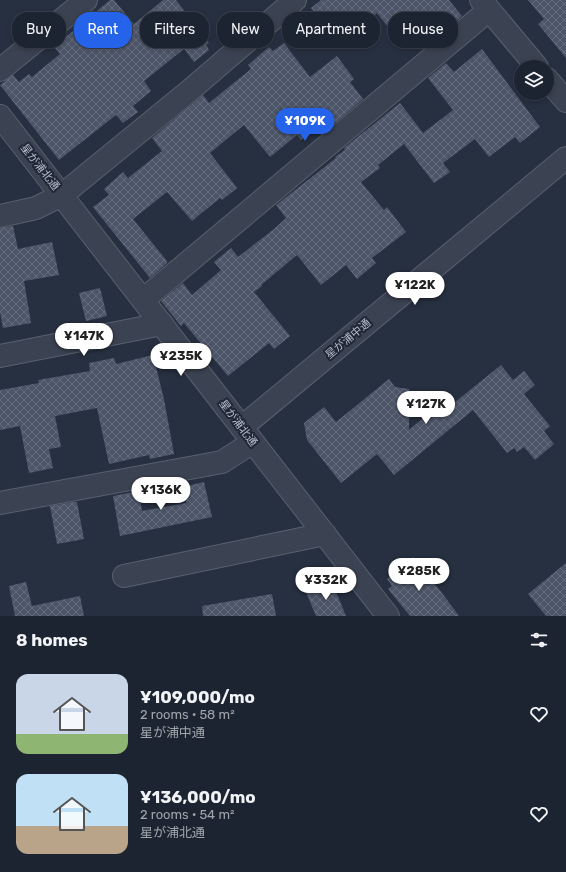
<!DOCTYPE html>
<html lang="en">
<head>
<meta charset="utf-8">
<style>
  body { margin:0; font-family:Rubik,"Noto Sans JP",sans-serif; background:#2a303d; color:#f1f3f6; height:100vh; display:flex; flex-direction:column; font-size:15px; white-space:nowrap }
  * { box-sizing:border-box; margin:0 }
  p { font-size:13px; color:#a0a4ab }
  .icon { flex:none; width:22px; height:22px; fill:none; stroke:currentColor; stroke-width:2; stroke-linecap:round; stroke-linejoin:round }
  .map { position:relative; height:616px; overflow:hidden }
  .drawer { display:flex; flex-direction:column; background:#1d2431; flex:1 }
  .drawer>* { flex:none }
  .banner { position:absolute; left:12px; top:12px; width:542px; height:36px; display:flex; gap:8px }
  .tools { position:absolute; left:514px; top:60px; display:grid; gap:8px }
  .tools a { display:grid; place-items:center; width:40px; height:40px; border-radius:50%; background:#1d2431; box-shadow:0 2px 6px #0003,0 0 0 1px #3b414d; font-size:20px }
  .price { position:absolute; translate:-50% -34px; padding:0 9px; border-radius:14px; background:#fff; color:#222; font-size:13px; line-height:26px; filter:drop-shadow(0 1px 2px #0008) }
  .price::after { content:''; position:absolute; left:50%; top:24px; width:12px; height:9px; margin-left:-6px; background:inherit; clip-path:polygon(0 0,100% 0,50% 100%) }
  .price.current { background:#2563eb; color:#fff }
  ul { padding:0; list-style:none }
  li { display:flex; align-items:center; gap:12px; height:100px; padding:0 16px }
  li span { display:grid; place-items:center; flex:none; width:112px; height:80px; border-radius:12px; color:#555 }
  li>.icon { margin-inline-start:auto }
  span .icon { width:48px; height:48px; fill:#fffc; stroke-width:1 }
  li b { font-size:17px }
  h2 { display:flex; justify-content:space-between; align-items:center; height:48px; padding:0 16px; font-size:17px }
  .tag { padding:0 14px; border-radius:16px; background:#1d2431; box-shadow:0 2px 6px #0003,0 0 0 1px #3b414d; font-size:14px; line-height:36px }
  .tag.current { background:#2563eb; color:#fff }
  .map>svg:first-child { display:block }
  .building { fill:url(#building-cross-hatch) }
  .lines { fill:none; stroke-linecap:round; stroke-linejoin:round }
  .minor-casing { stroke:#59606e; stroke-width:24 }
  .tertiary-casing { stroke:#59606e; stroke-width:24 }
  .minor { stroke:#3b4251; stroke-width:22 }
  .tertiary { stroke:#3b4251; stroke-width:22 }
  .labels { text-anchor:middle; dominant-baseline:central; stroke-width:4; stroke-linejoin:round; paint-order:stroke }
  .street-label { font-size:11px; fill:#b8bdcb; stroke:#202736 }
</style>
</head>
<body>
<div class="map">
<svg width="566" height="616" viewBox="0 0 566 616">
  <defs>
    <pattern id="building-cross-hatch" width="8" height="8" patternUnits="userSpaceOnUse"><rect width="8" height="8" fill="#4d5669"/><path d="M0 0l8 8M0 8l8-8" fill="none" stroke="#656c7d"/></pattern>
  </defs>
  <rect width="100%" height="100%" fill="#273041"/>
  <!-- building -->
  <path class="building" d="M110 0H114L134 24 163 0H176L209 43 206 45 209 50 194 62 184 49 144 81 151 91 133 106 138 112 123 123 116 115 59 160 0 85 13 75 19 82 29 74 32 77 60 54 54 47Z
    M321 0H449L462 16 439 35 429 23 402 45 377 13 367 21 360 13 333 35 311 8Z
    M528 0H566V58L538 24 544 19Z
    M284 43 310 77 337 56 354 79 350 82 363 99 328 129 323 123 301 140 297 135 270 157 244 125 210 153 237 188 222 200 220 198 192 221 167 192 133 219 167 261V263L150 278 93 207 109 195 104 189 123 172 128 178 162 151 152 138 203 95 209 103 251 69 248 65 269 47 273 51Z
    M482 49 540 127 520 143 515 137 489 157 475 139 443 163 450 172 434 183 404 144 378 165 380 168 361 182 384 210 387 207 406 232 372 258 376 263 357 279 346 265 321 285 297 255 261 285 262 286 254 292 290 336 274 349 269 343 228 376 184 323 181 326 161 301 183 283 192 295 221 270 214 262 231 248 238 257 274 229 286 218 276 205 336 158 335 157 345 150 344 148 400 103 423 133 453 110 428 78 446 63 454 72Z
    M13 226 18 249 52 242 59 275 24 281 31 323 3 328 0 312V228Z
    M100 288 107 316 86 321 79 293Z
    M153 355 164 399 174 454 150 459 149 455 109 464 97 408 55 416 61 447 49 449 53 468 29 473 20 426 0 430V390L39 383 38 380 90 371 89 363 114 358 116 364Z
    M501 365 513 380 524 371 535 385 524 394 550 426 544 431 554 444 535 460 524 447 517 452 514 448 507 453 473 410 394 475 377 454 341 483 307 440 304 423 324 407 336 422 389 379 395 387 409 389V430L448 397 454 403Z
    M204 482 212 517 120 536 113 496 139 491 142 511 186 503 182 487Z
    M73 502H77L84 539 57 544 50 506Z
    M413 557 442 593 459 616H410L388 589 392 586 387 579Z
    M566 563V616H546L528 594Z
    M26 582 32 606 80 596 84 616H15L9 586Z
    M332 582 346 616H316L306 592Z
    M272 594 276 616H203L202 606Z"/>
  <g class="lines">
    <defs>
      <path id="minor" d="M481 0 537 67
        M0 70 86 0
        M547 79 566 101
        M0 216 36 208 62 195 188 92 295 0
        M143 300 489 10
        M0 356 162 324
        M242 427 566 158
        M0 503 222 462 253 442
        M124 576 325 534"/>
      <path id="tertiary" d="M0 116 388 616"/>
    </defs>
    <!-- minor casing -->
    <use href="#minor" class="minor-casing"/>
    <!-- tertiary casing -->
    <use href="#tertiary" class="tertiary-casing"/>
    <!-- minor -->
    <use href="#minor" class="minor"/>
    <!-- tertiary -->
    <use href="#tertiary" class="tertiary"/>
  </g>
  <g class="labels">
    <!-- street labels -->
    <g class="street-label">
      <text transform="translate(40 167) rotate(52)">星が浦北通</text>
      <text transform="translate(348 339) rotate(-40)">星が浦中通</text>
      <text transform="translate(238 423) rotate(53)">星が浦北通</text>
    </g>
  </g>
</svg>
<div class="tools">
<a><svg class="icon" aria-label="layers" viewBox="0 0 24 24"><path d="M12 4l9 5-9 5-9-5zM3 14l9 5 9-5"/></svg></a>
</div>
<b class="price current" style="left:305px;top:142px">¥109K</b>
<b class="price" style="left:415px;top:306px">¥122K</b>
<b class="price" style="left:84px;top:357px">¥147K</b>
<b class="price" style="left:181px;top:377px">¥235K</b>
<b class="price" style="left:426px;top:425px">¥127K</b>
<b class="price" style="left:161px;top:511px">¥136K</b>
<b class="price" style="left:419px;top:592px">¥285K</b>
<b class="price" style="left:326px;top:601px">¥332K</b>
<div class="banner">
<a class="tag">Buy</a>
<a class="tag current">Rent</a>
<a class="tag">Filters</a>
<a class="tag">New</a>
<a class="tag">Apartment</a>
<a class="tag">House</a>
</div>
</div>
<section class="drawer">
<h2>8 homes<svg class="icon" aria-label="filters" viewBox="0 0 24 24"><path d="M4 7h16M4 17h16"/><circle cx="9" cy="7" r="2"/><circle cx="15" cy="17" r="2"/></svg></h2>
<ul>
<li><span style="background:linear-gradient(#c9d6e8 75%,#8fb573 0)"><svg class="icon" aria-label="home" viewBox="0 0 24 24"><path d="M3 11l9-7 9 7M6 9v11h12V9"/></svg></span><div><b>¥109,000/mo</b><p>2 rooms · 58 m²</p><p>星が浦中通</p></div><svg class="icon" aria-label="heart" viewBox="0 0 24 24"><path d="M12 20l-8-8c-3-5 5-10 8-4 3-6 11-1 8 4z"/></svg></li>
<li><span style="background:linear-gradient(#bfe0f5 65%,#b9a48a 0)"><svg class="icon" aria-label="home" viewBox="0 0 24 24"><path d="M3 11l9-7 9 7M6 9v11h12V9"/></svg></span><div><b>¥136,000/mo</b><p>2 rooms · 54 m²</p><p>星が浦北通</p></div><svg class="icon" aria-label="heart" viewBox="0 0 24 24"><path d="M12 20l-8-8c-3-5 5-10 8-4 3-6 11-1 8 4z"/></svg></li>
</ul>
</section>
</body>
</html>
